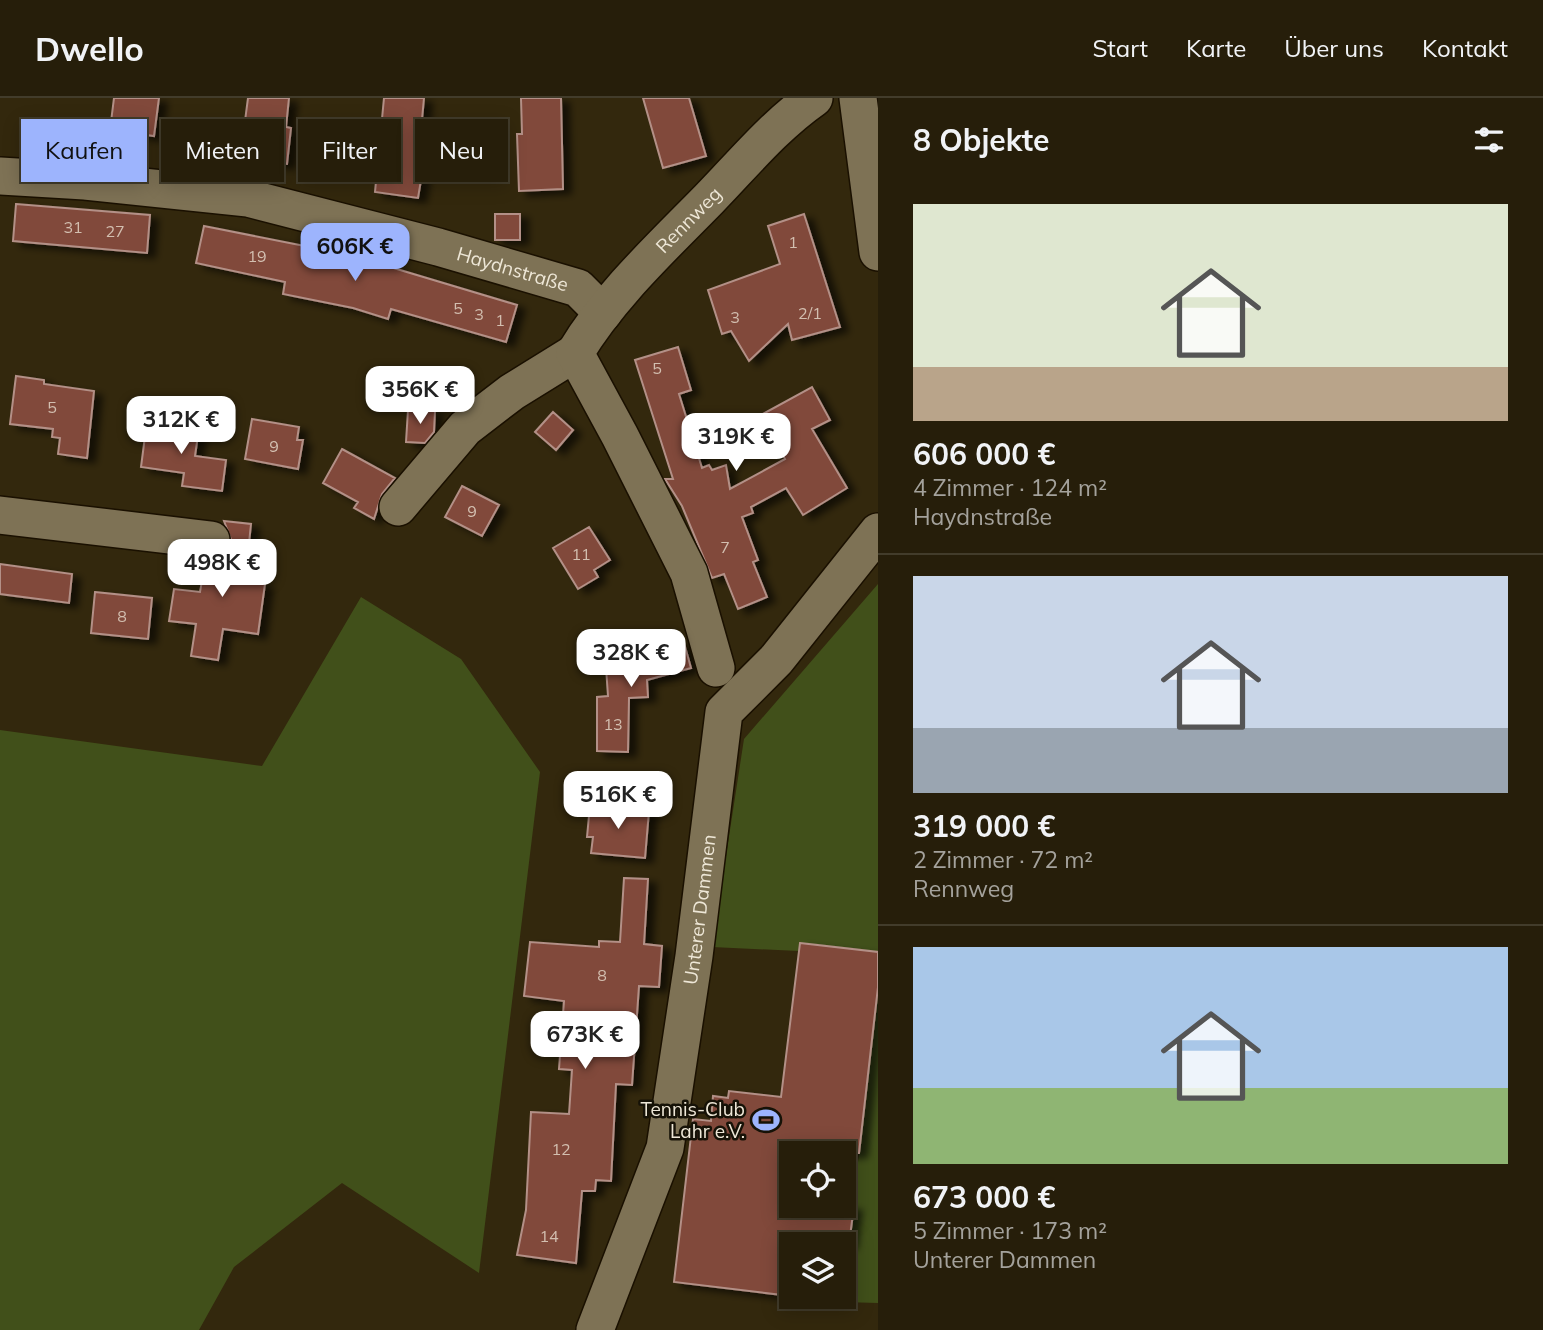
<!DOCTYPE html>
<html lang="de">
<head>
<meta charset="utf-8">
<style>
  body { margin:0; font-family:Mulish,sans-serif; background:#322b18; color:#f1f3f6; height:100vh; display:flex; flex-direction:column; font-size:26px; white-space:nowrap }
  * { box-sizing:border-box; margin:0 }
  p { font-size:23px; color:#a4a29c }
  .icon { flex:none; width:38px; height:38px; fill:none; stroke:currentColor; stroke-width:2; stroke-linecap:round; stroke-linejoin:round }
  .map { position:relative; flex:1; overflow:hidden }
  .details { display:flex; flex-direction:column; background:#261e0a; width:665px }
  .details>* { flex:none }
  .top-card { position:absolute; left:21px; top:21px; width:665px; height:63px; display:flex; gap:14px }
  .buttons { position:absolute; left:779px; top:1043px; display:grid; gap:14px }
  .buttons a { display:grid; place-items:center; width:77px; height:77px; border-radius:0px; background:#261e0a; box-shadow:0 4px 18px #0003,0 0 0 2px #423c2b; font-size:35px }
  .price { position:absolute; translate:-50% -60px; padding:0 16px; border-radius:14px; background:#fff; color:#222; font-size:23px; line-height:46px; filter:drop-shadow(0 2px 4px #0008) }
  .price::after { content:''; position:absolute; left:50%; top:42px; width:21px; height:16px; margin-left:-10px; background:inherit; clip-path:polygon(0 0,100% 0,50% 100%) }
  .price.active { background:#9db4fd; color:#111 }
  ul { padding:0; list-style:none }
  li { display:grid; align-content:center; gap:14px; height:371px; padding:0 35px }
  li+li { border-top:2px solid #423c2b }
  li span { display:grid; place-items:center; height:217px; border-radius:0px; color:#555 }
  li>.icon { margin-inline-start:auto }
  span .icon { width:126px; height:126px; fill:#fffc; stroke-width:1 }
  li b { font-size:30px }
  h2 { display:flex; justify-content:space-between; align-items:center; height:84px; padding:0 35px; font-size:30px }
  .tag { padding:0 24px; border-radius:0px; background:#261e0a; box-shadow:0 4px 18px #0003,0 0 0 2px #423c2b; font-size:24px; line-height:63px }
  .tag.active { background:#9db4fd; color:#111 }
  header { display:flex; align-items:center; gap:42px; box-sizing:border-box; height:98px; padding:0 35px; background:#261e0a; border-bottom:2px solid #423c2b }
  header strong { font-size:33px }
  nav { display:flex; gap:38px; margin-inline-start:auto; font-size:24px }
  main { display:flex; flex:1; min-height:0 }
  .map>svg:first-child { display:block }
  .green { fill:#41501a }
  .building { fill:#81483a; stroke:#b39087; stroke-width:2; filter:url(#shadow) }
  .lines { fill:none; stroke-linecap:round; stroke-linejoin:round }
  .minor-casing { stroke:#1a1000; stroke-width:40 }
  .minor { stroke:#7e7255; stroke-width:37 }
  .labels { text-anchor:middle; dominant-baseline:central; stroke-width:5; stroke-linejoin:round; paint-order:stroke }
  .number-label { font-size:16px; fill:#d3bfb0 }
  .street-label { font-size:19px; fill:#eee7d7; stroke:#161207 }
  .poi-label { font-size:19px; fill:#eee7d7; stroke:#161207; text-anchor:end }
</style>
</head>
<body>
<header>
<strong>Dwello</strong>
<nav><a>Start</a><a>Karte</a><a>Über uns</a><a>Kontakt</a></nav>
</header>
<main>
<div class="map">
<svg width="878" height="1232" viewBox="0 0 878 1232">
  <defs>
    <filter id="shadow"><feDropShadow dx="8" dy="4.5" stdDeviation="3.5" flood-color="#0009"/></filter>
  </defs>
  <rect width="100%" height="100%" fill="#33280d"/>
  <!-- green -->
  <path class="green" d="M878 486V854L799 845V853L712 849 744 641Z
    M361 499 461 561 540 674 479 1175 342 1085 234 1169 199 1232H0V632L262 668Z
    M878 889V1205L842 1204Z"/>
  <!-- building -->
  <path class="building" d="M114 0H159L154 38 110 32Z
    M248 0H289L286 29 291 30 287 66 240 61Z
    M384 0H424L418 64H424L418 100 375 94Z
    M521 0H561L563 91 519 93 517 36H522Z
    M643 0H689L706 58 663 70Z
    M16 106 150 117 147 155 13 143Z
    M495 116H520V142H495Z
    M804 116 840 229 792 242 788 226 749 263 731 233 722 236 708 192 780 166 768 128Z
    M204 128 350 157 517 207 506 244 391 211 388 221 353 210 283 196 285 184 196 165Z
    M678 249 691 292 679 296 702 370 709 367 712 372 726 367 730 391 785 361 761 317 812 289 830 322 812 331 847 390 803 417 786 390 751 409 753 415 742 419 758 462 753 464 767 499 738 511 724 476 712 480 682 408 665 381H673L635 262Z
    M16 278 44 282V286L94 293 87 360 58 356 60 340 52 339 53 331 10 326Z
    M408 312 435 313 434 334 425 345 406 344Z
    M553 314 573 332 556 352 535 334Z
    M252 321 299 329 297 342H303L298 371 245 361Z
    M147 323 199 330 195 358 226 362 222 393 182 388 184 375 141 369Z
    M342 351 395 380 382 396 374 421 354 410 358 404 323 385Z
    M462 388 499 407 482 438 445 419Z
    M224 423 251 426 245 483 265 486 258 536 223 531 218 562 191 558 196 526 169 523 174 491 200 494 203 477 218 479 220 461 228 454 232 444Z
    M589 429 610 462 594 472 598 479 578 491 553 450Z
    M0 466 72 476 69 505 0 496Z
    M95 494 152 500 148 541 91 535Z
    M684 545 691 570 647 582 648 599 629 600 628 654 597 653V599L608 598 605 555 657 552Z
    M590 707 649 713 645 760 591 755 593 739H587Z
    M624 780 648 781 644 846 662 848 659 889 639 888 632 987 616 986 611 1083 596 1082 595 1093H582L576 1165 517 1157 526 1112 531 1014 569 1016 572 972 559 971 564 903 524 898 530 844 599 849V843L620 844Z
    M800 845 878 854V889L859 1055H791V1108H854L849 1146H791V1198L674 1184 693 1021 711 1023 713 998 728 1000 729 993 781 999Z"/>
  <g class="lines">
    <defs>
      <g id="minor">
        <path d="M858 0 878 154"/>
        <path id="s1" d="M0 78 85 83 248 100 438 149 578 190 603 215"/>
        <path d="M398 409 465 330 512 294 575 255"/>
        <path d="M0 417 211 442"/>
        <path id="s2" d="M716 570 689 475 620 338 575 255C609 198 662 149 709 101 743 66 774 28 814 0"/>
        <path id="s3" d="M595 1232 665 1050 694 858 724 614 776 562 878 434"/>
      </g>
    </defs>
    <!-- minor casing -->
    <use href="#minor" class="minor-casing"/>
    <!-- minor -->
    <use href="#minor" class="minor"/>
  </g>
  <!-- icons -->
  <defs>
    <symbol id="stadium-bare" viewBox="-9 -9 18 18"><path d="M0-5a6.5 5 0 1 0 0 10a6.5 5 0 1 0 0-10ZM-3.5-1.8h7v3.6h-7Z" fill="#9db4fd" stroke="#161207" stroke-width="2.5" paint-order="stroke"/></symbol>
  </defs>
  <g fill-rule="evenodd">
    <use href="#stadium-bare" x="747" y="1003" width="38" height="38"/>
  </g>
  <g class="labels">
    <!-- number labels -->
    <g class="number-label">
      <text x="73" y="129">31</text>
      <text x="115" y="133">27</text>
      <text x="793" y="144">1</text>
      <text x="257" y="158">19</text>
      <text x="458" y="210">5</text>
      <text x="810" y="215">2/1</text>
      <text x="479" y="216">3</text>
      <text x="735" y="219">3</text>
      <text x="500" y="222">1</text>
      <text x="657" y="270">5</text>
      <text x="52" y="309">5</text>
      <text x="274" y="348">9</text>
      <text x="472" y="413">9</text>
      <text x="725" y="449">7</text>
      <text x="581" y="456">11</text>
      <text x="122" y="518">8</text>
      <text x="613" y="626">13</text>
      <text x="602" y="877">8</text>
      <text x="561" y="1051">12</text>
      <text x="549" y="1138">14</text>
    </g>
    <!-- street labels -->
    <g class="street-label">
      <text stroke="none"><textPath href="#s2" startOffset="522">Rennweg</textPath></text>
      <text stroke="none"><textPath href="#s1" startOffset="523">Haydnstraße</textPath></text>
      <text stroke="none"><textPath href="#s3" startOffset="436">Unterer Dammen</textPath></text>
    </g>
    <!-- poi labels -->
    <g class="poi-label">
      <text x="745" y="1011">Tennis-Club<tspan x="745" dy="22">Lahr e.V.</tspan></text>
    </g>
  </g>
</svg>
<div class="buttons">
<a><svg class="icon" aria-label="locate" viewBox="0 0 24 24"><circle cx="12" cy="12" r="6"/><path d="M12 2v4M12 18v4M2 12h4M18 12h4"/></svg></a>
<a><svg class="icon" aria-label="layers" viewBox="0 0 24 24"><path d="M12 4l9 5-9 5-9-5zM3 14l9 5 9-5"/></svg></a>
</div>
<b class="price active" style="left:355px;top:185px">606K €</b>
<b class="price" style="left:420px;top:328px">356K €</b>
<b class="price" style="left:181px;top:358px">312K €</b>
<b class="price" style="left:736px;top:375px">319K €</b>
<b class="price" style="left:222px;top:501px">498K €</b>
<b class="price" style="left:631px;top:591px">328K €</b>
<b class="price" style="left:618px;top:733px">516K €</b>
<b class="price" style="left:585px;top:973px">673K €</b>
<div class="top-card">
<a class="tag active">Kaufen</a>
<a class="tag">Mieten</a>
<a class="tag">Filter</a>
<a class="tag">Neu</a>
</div>
</div>
<section class="details">
<h2>8 Objekte<svg class="icon" aria-label="filters" viewBox="0 0 24 24"><path d="M4 7h16M4 17h16"/><circle cx="9" cy="7" r="2"/><circle cx="15" cy="17" r="2"/></svg></h2>
<ul>
<li><span style="background:linear-gradient(#dfe7d0 75%,#b9a48a 0)"><svg class="icon" aria-label="home" viewBox="0 0 24 24"><path d="M3 11l9-7 9 7M6 9v11h12V9"/></svg></span><div><b>606 000 €</b><p>4 Zimmer · 124 m²</p><p>Haydnstraße</p></div></li>
<li><span style="background:linear-gradient(#c9d6e8 70%,#9aa5b1 0)"><svg class="icon" aria-label="home" viewBox="0 0 24 24"><path d="M3 11l9-7 9 7M6 9v11h12V9"/></svg></span><div><b>319 000 €</b><p>2 Zimmer · 72 m²</p><p>Rennweg</p></div></li>
<li><span style="background:linear-gradient(#a9c7e8 65%,#8fb573 0)"><svg class="icon" aria-label="home" viewBox="0 0 24 24"><path d="M3 11l9-7 9 7M6 9v11h12V9"/></svg></span><div><b>673 000 €</b><p>5 Zimmer · 173 m²</p><p>Unterer Dammen</p></div></li>
</ul>
</section>
</main>
</body>
</html>
